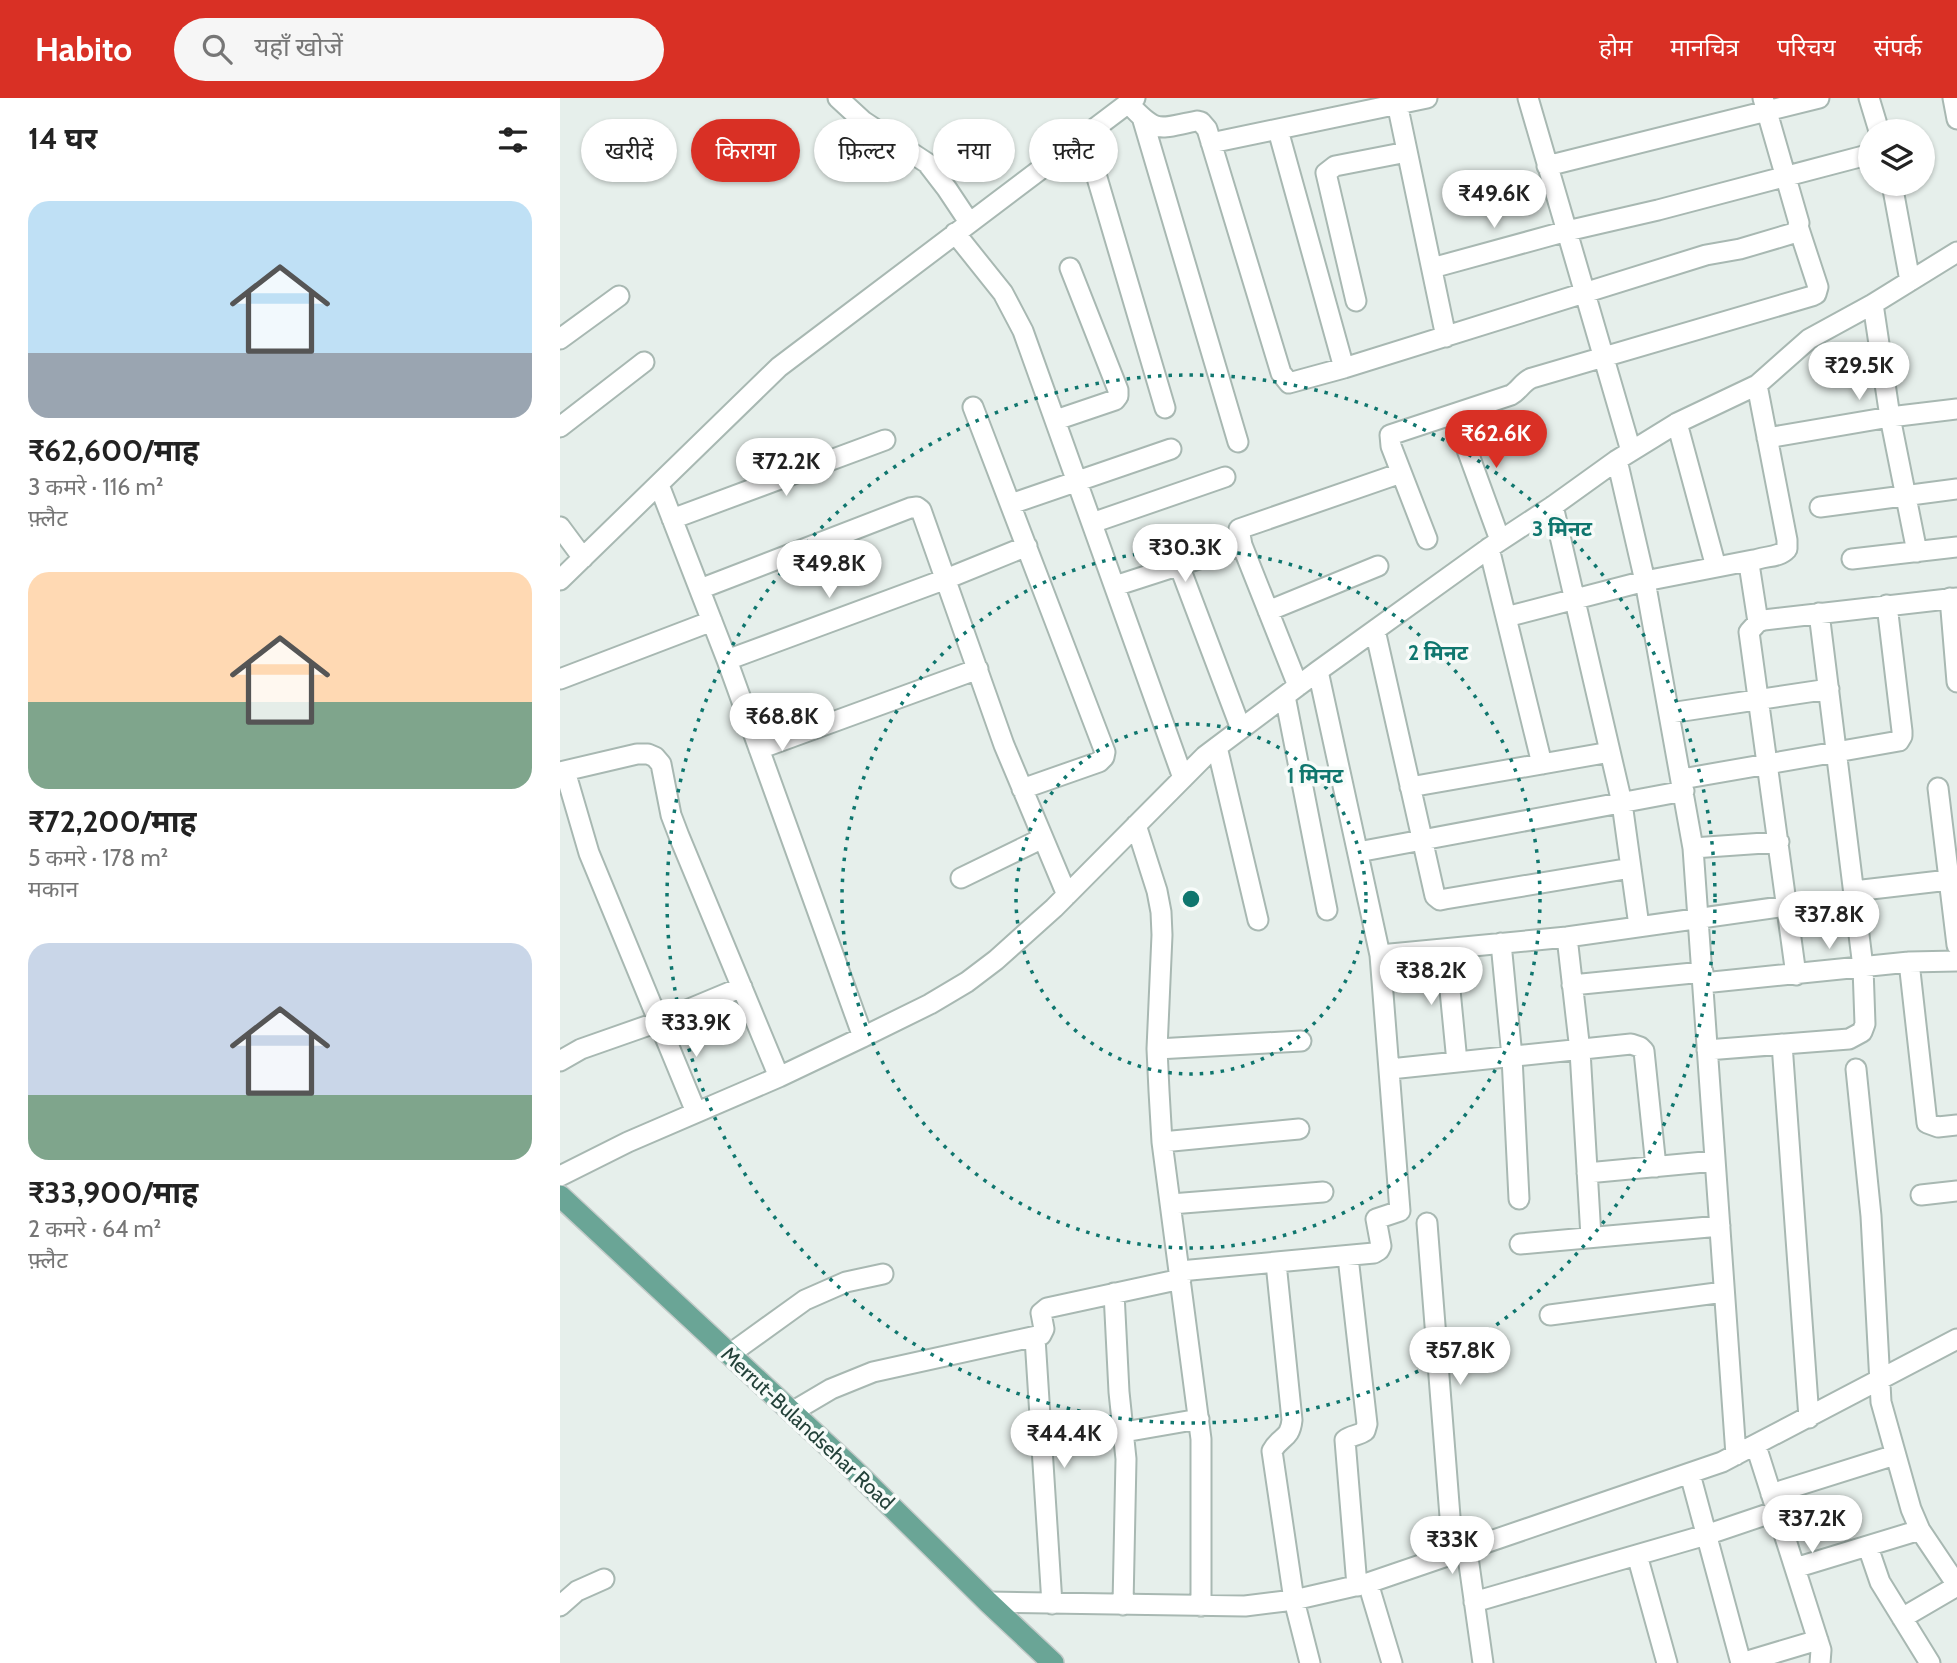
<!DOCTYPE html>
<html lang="hi">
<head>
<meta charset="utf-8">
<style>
  body { margin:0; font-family:Cabin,"Noto Sans Devanagari",sans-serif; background:#f6f6f6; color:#222; height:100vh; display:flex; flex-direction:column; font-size:26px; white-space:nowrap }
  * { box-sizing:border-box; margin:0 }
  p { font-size:23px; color:#767676 }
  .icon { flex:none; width:38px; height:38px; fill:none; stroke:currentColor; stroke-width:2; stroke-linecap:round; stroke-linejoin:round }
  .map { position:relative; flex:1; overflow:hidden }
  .side { display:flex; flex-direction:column; background:#fff; width:560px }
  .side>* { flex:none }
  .banner { position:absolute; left:21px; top:21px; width:665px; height:63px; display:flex; gap:14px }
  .controls { position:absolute; left:1298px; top:21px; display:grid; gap:14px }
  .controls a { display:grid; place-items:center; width:77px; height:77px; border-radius:50%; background:#fff; box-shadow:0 2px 5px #0004; font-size:35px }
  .price { position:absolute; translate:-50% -60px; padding:0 16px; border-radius:24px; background:#fff; color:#222; font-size:23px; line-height:46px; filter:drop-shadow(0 2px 4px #0008) }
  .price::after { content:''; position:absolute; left:50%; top:42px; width:21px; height:16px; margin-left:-10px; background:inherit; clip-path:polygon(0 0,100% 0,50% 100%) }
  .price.selected { background:#d93025; color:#fff }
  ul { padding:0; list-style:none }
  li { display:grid; align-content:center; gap:14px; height:371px; padding:0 28px }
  li span { display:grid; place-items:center; height:217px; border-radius:21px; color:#555 }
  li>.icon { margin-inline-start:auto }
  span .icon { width:126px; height:126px; fill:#fffc; stroke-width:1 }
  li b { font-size:30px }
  h2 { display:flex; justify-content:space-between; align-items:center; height:84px; padding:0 28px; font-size:30px }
  .tag { padding:0 24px; border-radius:32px; background:#fff; box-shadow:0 2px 5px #0004; font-size:24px; line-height:63px }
  .tag.selected { background:#d93025; color:#fff }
  header { display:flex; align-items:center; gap:42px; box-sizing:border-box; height:98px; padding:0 35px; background:#d93025; color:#fff }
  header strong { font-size:33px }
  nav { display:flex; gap:38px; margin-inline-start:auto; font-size:24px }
  .search { width:490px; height:63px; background:#f6f6f6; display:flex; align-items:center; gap:18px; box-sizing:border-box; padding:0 24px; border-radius:38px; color:#767676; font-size:26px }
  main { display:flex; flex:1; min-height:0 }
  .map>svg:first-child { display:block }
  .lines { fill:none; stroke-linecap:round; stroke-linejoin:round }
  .minor-casing { stroke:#a8b8b2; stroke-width:23 }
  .major-casing { stroke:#c2cac8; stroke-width:24 }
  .minor { stroke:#fff; stroke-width:19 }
  .major { stroke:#6aa596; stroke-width:21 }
  .ring { fill:none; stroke:#0f766e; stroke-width:3.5; stroke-dasharray:3.5 7 }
  .labels { text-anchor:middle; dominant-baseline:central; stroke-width:7; stroke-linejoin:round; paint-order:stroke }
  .street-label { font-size:21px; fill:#24423a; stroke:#f7fbf9 }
  .centre { fill:#0f766e; stroke:#f7fbf9; stroke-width:3.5 }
  .ring-label { font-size:21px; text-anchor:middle; font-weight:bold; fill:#0f766e; stroke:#f7fbf9; stroke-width:7; stroke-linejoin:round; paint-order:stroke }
</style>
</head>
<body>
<header>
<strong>Habito</strong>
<div class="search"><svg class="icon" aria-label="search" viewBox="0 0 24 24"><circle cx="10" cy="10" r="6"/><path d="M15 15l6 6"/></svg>यहाँ खोजें</div>
<nav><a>होम</a><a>मानचित्र</a><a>परिचय</a><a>संपर्क</a></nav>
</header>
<main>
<section class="side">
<h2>14 घर<svg class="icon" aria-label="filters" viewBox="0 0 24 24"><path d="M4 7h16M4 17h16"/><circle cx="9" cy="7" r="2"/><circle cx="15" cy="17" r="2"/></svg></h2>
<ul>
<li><span style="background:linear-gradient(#bfe0f5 70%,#9aa5b1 0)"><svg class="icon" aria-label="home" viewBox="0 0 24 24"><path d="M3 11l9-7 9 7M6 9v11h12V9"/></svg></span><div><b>₹62,600/माह</b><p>3 कमरे · 116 m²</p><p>फ़्लैट</p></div></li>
<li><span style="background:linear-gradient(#ffd9b3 60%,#7fa58c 0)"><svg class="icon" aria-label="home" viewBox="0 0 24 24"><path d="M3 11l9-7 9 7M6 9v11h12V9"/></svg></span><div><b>₹72,200/माह</b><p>5 कमरे · 178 m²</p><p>मकान</p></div></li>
<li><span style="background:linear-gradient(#c9d6e8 70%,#7fa58c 0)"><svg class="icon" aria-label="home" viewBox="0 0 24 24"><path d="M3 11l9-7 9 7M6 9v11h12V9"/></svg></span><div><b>₹33,900/माह</b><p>2 कमरे · 64 m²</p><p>फ़्लैट</p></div></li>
</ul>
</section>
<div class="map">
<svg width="1397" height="1565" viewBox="0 0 1397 1565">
  <rect width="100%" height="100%" fill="#e6efeb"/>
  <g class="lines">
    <defs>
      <path id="minor" d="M278 0 303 23 367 65 387 91 409 124
        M968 0 1071 353
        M1309 0 1319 33
        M1393 0 1397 21
        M837 5 886 239
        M569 6C598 37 598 30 637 23L641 24 647 31 721 275 729 285 784 270 1146 157 1180 151 1234 135 1237 132 1239 125 1203 0
        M582 19 678 344
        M718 32 784 270
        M525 39 605 310
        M651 45 867 0
        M987 68 1259 0
        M1332 86 1350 183
        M395 135 443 195 463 233 623 680
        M872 170 1007 133 1098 112 1311 56
        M796 203 766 75 775 68 847 54
        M1313 206 1330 319 1357 454
        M0 241 59 198
        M1197 287 1227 442V451C1217 462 1200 456 1189 466L1198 524
        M413 309 545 654 544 659 539 664 462 691
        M894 316 940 442
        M496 322 555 302 558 298V292L510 170
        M1117 325 1156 469
        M0 329 84 264
        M1207 340 1330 319 1397 311
        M1057 362 1085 483 1133 750 1176 1357
        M99 387 167 562 303 939
        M451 406 611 351
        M993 408 1062 705 1079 828
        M1260 409 1397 391
        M112 421 325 342
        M532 425 665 379
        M0 429 23 460
        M867 441 831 348 830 337 951 297C960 292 963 283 972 280L1252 198 1256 196 1258 189 1238 128
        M929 450 982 666
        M1292 461 1397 449
        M619 467 681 631
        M0 482 219 269 575 0
        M555 488 682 447
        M140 491 350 410 357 409 361 412 444 647 507 797
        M1390 500 1397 584
        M708 513 818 468
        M946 519 1085 483 1193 462
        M815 532 875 798 880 802 885 801 1071 770
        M167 562 386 481 467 448
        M0 581 152 523
        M738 588 682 447 679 431 841 375
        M725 598 767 812
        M1110 615 1269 591
        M657 649 698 822
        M199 651 418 571
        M5 673 29 755 136 1014
        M0 674 77 656H88L95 659 101 666 111 717 119 738 219 979
        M1122 681 1339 643 1342 638V633L1327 507
        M850 689 1050 654
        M1378 690 1397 847
        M576 727 597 793 601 814 602 837 597 951 599 993 602 1044 641 1341V1508
        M1133 750 1219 744
        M798 754 1124 693
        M401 780 483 740
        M1294 793 1389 782
        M1007 839 1020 953 1031 1139
        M941 845 952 959 959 1101
        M886 851 897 964
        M820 857 1007 839 1227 808
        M1349 864 1367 1025 1378 1029 1397 1027
        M1236 877 1189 534 1198 524 1204 522 1397 500
        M1143 885 1349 864 1397 863
        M1012 887 1143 874
        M1222 946 1249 1320
        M597 951 741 943
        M1147 952 1289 941 1302 934 1305 926 1303 869 1259 515
        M0 963 21 951 98 924 182 889
        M830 971 1071 946 1080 949 1084 953 1096 1069
        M1296 971 1311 1118 1321 1304 1351 1411 1360 1432 1397 1487
        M602 1044 739 1031
        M1027 1075 1155 1063
        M0 1078 68 1044 219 979 303 939 370 906 407 884 436 862 494 810 645 658 758 573 929 450 993 408 1057 362 1117 325 1197 287 1249 241 1313 206 1397 154
        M1361 1097 1397 1093
        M611 1106 763 1094
        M867 1125 893 1457
        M960 1146 1160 1128
        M788 1159 807 1326 805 1333C798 1338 791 1337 785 1342L797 1488
        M716 1165 732 1322C730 1342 720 1338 712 1353L734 1502 750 1565
        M620 1173 814 1155 819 1152 821 1148 816 1121 840 1113 820 857 758 573
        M554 1195 559 1294 566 1361 563 1507
        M990 1217 1164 1194
        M475 1240 492 1506
        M170 1256 245 1202 286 1184 323 1176
        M232 1314 271 1291 313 1274 481 1237 484 1231 481 1215 487 1210 621 1181
        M564 1334 639 1321
        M1196 1348 1261 1552 1260 1565
        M1130 1376 1181 1565 1258 1542
        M1211 1396 1335 1357
        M1308 1449 1320 1484 1370 1565
        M907 1452 923 1565
        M1077 1457 1107 1565
        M1235 1470 1360 1432
        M808 1485 832 1565
        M428 1504 685 1508 734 1502 808 1485 1162 1364 1397 1241
        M914 1504 1146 1437 1217 1413
        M0 1508 17 1493 44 1481
        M1342 1520 1397 1488"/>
      <path id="major" d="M0 1098 293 1371 428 1504 493 1565"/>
    </defs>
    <!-- minor casing -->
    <use href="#minor" class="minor-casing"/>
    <!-- major casing -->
    <use href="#major" class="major-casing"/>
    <!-- minor -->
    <use href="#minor" class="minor"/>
    <!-- major -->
    <use href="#major" class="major"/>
  </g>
  <!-- distance rings -->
  <g class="ring">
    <circle cx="631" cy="801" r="175"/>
    <circle cx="631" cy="801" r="349"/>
    <circle cx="631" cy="801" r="524"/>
  </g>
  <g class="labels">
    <!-- street labels -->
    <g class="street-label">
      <text transform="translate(248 1330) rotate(43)">Merrut-Bulandsehar Road</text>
    </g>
  </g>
  <circle cx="631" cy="801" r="10" class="centre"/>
  <g class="ring-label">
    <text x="1002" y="438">3 मिनट</text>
    <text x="878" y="562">2 मिनट</text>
    <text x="755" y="685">1 मिनट</text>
  </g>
</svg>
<div class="controls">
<a><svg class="icon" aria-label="layers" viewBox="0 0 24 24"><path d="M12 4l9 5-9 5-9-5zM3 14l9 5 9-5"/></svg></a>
</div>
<b class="price" style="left:934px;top:132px">₹49.6K</b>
<b class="price" style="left:1299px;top:304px">₹29.5K</b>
<b class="price selected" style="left:936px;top:372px">₹62.6K</b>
<b class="price" style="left:226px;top:400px">₹72.2K</b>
<b class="price" style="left:625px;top:486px">₹30.3K</b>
<b class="price" style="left:269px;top:502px">₹49.8K</b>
<b class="price" style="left:222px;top:655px">₹68.8K</b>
<b class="price" style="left:1269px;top:853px">₹37.8K</b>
<b class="price" style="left:871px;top:909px">₹38.2K</b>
<b class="price" style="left:136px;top:961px">₹33.9K</b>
<b class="price" style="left:900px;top:1289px">₹57.8K</b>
<b class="price" style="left:504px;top:1372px">₹44.4K</b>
<b class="price" style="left:1252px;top:1457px">₹37.2K</b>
<b class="price" style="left:892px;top:1478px">₹33K</b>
<div class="banner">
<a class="tag">खरीदें</a>
<a class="tag selected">किराया</a>
<a class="tag">फ़िल्टर</a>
<a class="tag">नया</a>
<a class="tag">फ़्लैट</a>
</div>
</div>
</main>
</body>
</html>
